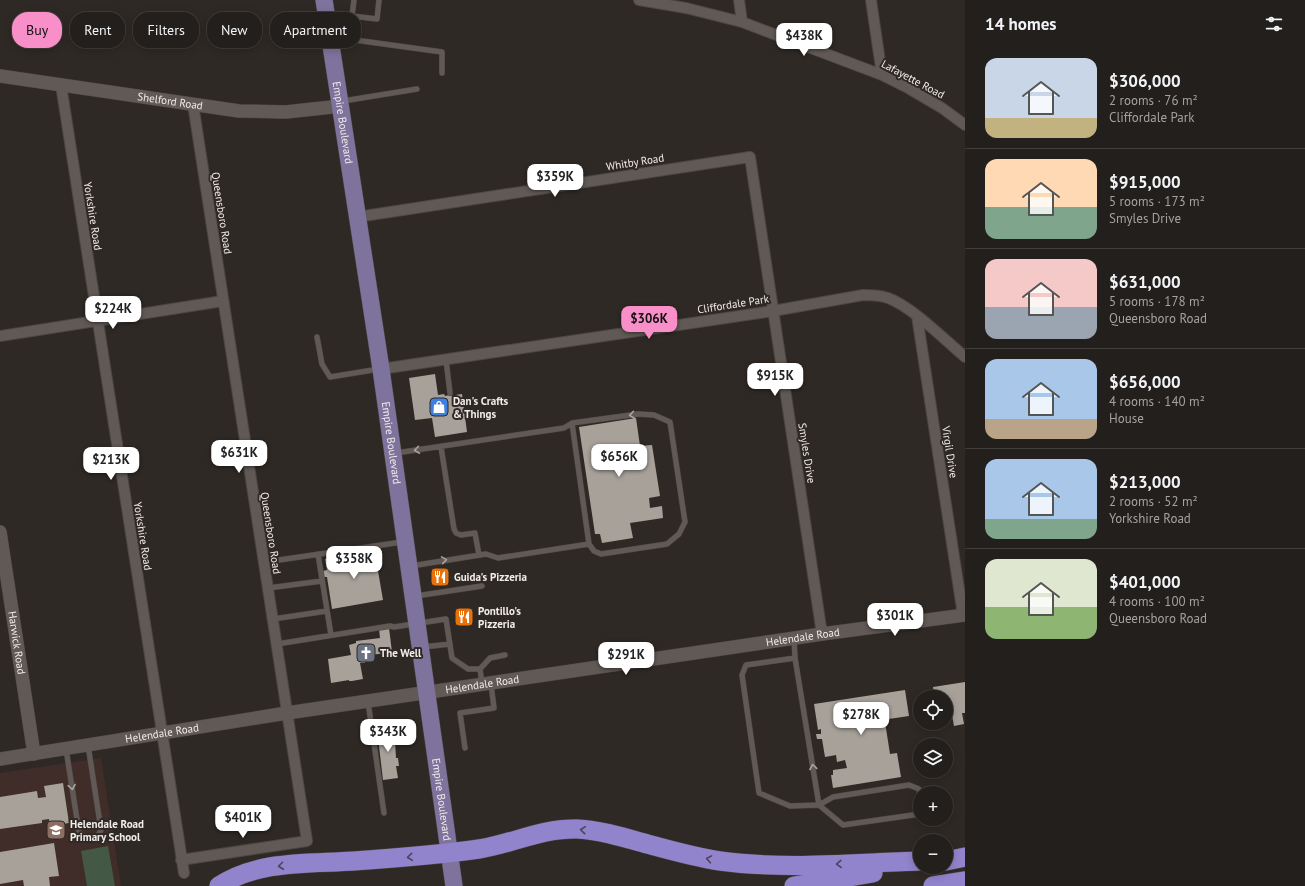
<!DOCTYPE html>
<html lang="en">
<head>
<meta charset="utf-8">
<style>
  body { margin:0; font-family:"PT Sans",sans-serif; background:#2b2725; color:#f1f3f6; height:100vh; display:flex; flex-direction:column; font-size:15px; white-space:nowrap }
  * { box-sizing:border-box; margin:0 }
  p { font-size:13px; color:#a3a2a3 }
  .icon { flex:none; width:22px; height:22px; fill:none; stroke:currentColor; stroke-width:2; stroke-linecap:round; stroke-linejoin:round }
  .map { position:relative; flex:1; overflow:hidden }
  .side { display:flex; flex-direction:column; background:#231f1c; width:340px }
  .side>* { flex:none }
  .hud { position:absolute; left:12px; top:12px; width:380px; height:36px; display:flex; gap:8px }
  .fabs { position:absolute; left:913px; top:690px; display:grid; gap:8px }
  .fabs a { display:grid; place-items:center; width:40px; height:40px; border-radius:50%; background:#231f1c; box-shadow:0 2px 10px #0003,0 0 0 1px #403d3b; font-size:20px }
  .price { position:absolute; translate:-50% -34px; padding:0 9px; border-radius:8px; background:#fff; color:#222; font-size:13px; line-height:26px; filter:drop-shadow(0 1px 2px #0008) }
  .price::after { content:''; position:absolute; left:50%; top:24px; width:12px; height:9px; margin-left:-6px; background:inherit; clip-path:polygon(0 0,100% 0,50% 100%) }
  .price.current { background:#f98fc9; color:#111 }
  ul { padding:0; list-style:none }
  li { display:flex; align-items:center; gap:12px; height:100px; padding:0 20px }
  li+li { border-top:1px solid #403d3b }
  li span { display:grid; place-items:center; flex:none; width:112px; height:80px; border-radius:12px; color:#555 }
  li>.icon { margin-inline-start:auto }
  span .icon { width:48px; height:48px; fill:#fffc; stroke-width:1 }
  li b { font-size:17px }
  h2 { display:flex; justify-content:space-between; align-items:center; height:48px; padding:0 20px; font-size:17px }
  .pill { padding:0 14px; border-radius:16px; background:#231f1c; box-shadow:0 2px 10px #0003,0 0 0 1px #403d3b; font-size:14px; line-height:36px }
  .pill.current { background:#f98fc9; color:#111 }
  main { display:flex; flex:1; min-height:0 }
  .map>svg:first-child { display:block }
  .education { fill:#402c28 }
  .green { fill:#435946 }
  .building { fill:#a7a19a }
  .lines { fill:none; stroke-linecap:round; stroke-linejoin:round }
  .service-casing { stroke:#4c4743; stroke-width:6 }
  .minor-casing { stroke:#4c4743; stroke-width:12 }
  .tertiary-casing { stroke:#4c4743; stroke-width:14 }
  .primary-casing { stroke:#4c4743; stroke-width:18 }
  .motorway-casing { stroke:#4c4743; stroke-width:20 }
  .service { stroke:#615955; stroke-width:5 }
  .minor { stroke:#615955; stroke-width:10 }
  .tertiary { stroke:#615955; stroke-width:13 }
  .primary { stroke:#7e739c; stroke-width:17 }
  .motorway { stroke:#9184cc; stroke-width:19 }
  .oneway { stroke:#aaa3a0 }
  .oneway2 { stroke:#4c4457 }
  .labels { text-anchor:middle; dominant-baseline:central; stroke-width:4; stroke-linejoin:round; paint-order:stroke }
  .street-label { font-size:11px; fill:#f2edea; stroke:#2f2925 }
  .poi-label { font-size:11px; font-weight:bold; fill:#f2edea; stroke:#2f2925; text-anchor:start }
</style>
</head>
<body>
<main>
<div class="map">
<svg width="965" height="886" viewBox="0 0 965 886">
  <rect width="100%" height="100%" fill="#2f2925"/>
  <!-- education -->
  <path class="education" d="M101 758 121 886H0V773Z"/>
  <!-- green -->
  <path class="green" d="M108 846 115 886H87L81 851Z"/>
  <!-- building -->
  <path class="building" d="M435 374 438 395 444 394 445 396 449 395V396L462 394 467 432 435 437 432 418 415 420 409 378Z
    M636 418 640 446 652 445 660 496 649 498 650 508 662 506 663 518 630 523 633 538 602 543 600 534H595L579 427Z
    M375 551 376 557 379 558 380 562 377 565 383 600 332 609 327 577H324L323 571 327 570 325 559Z
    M389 628 392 652 364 656 365 663H360L363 679 352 681H349V680L331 683 328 659 351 655 349 645 356 643V641L380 638 379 629Z
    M965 682V713H962L964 724 954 726 952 715 947 716 946 697H934L933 687Z
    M905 690 909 716 882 720V723L885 722 890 754 897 753 901 777 833 788 831 775H833V770L847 768 845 760 837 762 836 755 825 757 822 739H817L816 734H821V729L818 730 814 704Z
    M394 727 396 758H398L399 766H396L398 778 383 780 377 729Z
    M63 783 69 823 50 826 49 819 42 820V823L0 829V797L37 791 38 798 46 797 44 786Z
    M54 843 59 876 49 877 50 886H24L23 880 0 884V852Z"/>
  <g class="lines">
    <defs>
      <path id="service" d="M352 16 354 0
        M331 24 352 16 377 19 379 0
        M333 37 442 52V73
        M343 101 417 89
        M317 337 322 364 330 377 379 369
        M446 360 450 393
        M572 423 589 544
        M441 447 454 529 456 533 461 535 475 533 479 555
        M396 453 564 428 572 423 638 414 654 415 670 422 685 522 679 534 667 544 601 554 594 551 589 544 498 558 486 554 411 566
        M318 554 331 635
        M279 560 402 542
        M268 588 322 581
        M416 596 482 586
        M273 619 327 611
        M794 639 795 658 819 805 843 825 920 814
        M277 644 390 626 394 627 446 619 452 658 468 669H480L482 683
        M423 647 450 644
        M795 658 746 665 742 675 759 793 790 806 819 805 833 797 909 785 919 789 920 795
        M480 669 490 658 505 655
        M368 702 384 813
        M465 748 460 713 494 708 491 684
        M66 749 79 832 88 839H96L101 830 88 745"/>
      <path id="minor" d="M639 0 686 8 742 22 882 75 908 88 942 108 965 125
        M739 0 742 22
        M871 0 882 75
        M61 85 184 873
        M357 217 750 157 822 634
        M917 316 963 615
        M0 336 223 301
        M381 369 773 311 863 295C871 295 879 295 888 298 911 306 945 340 965 357
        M181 860 307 841 193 104"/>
      <g id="tertiary">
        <path id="s1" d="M0 76 239 111 286 112 341 106"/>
        <path id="s2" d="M0 532 34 754"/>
        <path id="s3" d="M0 759 287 713 822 634 965 615"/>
      </g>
      <g id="primary">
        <path id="s4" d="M324 0 381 369 454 886"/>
      </g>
      <path id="motorway" d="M946 861 965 857
        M219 886C258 860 309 864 354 861 396 858 438 855 479 849 512 844 542 828 577 829 598 830 619 836 640 842 666 849 693 857 720 861 786 870 854 863 920 861
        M794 886 873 873
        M933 886 965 881"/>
    </defs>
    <!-- service casing -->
    <use href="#service" class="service-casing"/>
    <!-- minor casing -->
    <use href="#minor" class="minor-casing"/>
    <!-- tertiary casing -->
    <use href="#tertiary" class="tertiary-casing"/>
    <!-- primary casing -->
    <use href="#primary" class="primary-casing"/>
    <!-- motorway casing -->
    <use href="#motorway" class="motorway-casing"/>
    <!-- service -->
    <use href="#service" class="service"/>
    <!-- minor -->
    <use href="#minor" class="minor"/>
    <!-- tertiary -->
    <use href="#tertiary" class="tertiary"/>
    <!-- primary -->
    <use href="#primary" class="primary"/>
    <!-- motorway -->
    <use href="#motorway" class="motorway"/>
  </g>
  <!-- one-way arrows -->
  <defs><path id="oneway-chevron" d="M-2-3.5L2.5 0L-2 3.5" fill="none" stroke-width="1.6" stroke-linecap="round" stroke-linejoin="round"/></defs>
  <g class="oneway">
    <use href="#oneway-chevron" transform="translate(632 415) rotate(172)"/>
    <use href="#oneway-chevron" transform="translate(417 450) rotate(172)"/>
    <use href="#oneway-chevron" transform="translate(444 560) rotate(-9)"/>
    <use href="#oneway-chevron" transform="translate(813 767) rotate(-99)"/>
    <use href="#oneway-chevron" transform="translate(72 787) rotate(81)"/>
  </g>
  <g class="oneway2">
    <use href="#oneway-chevron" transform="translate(583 830) rotate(-175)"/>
    <use href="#oneway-chevron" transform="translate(410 857) rotate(175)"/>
    <use href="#oneway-chevron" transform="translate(709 859) rotate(-170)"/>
    <use href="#oneway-chevron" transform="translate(839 864) rotate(178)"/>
    <use href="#oneway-chevron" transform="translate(281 866) rotate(173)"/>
  </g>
  <!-- icons -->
  <defs>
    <symbol id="shop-square" viewBox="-11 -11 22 22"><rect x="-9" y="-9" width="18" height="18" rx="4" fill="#3f7fe0" stroke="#2f2925"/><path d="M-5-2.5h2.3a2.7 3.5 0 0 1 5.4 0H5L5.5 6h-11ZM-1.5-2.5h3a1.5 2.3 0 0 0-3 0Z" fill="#fff"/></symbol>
    <symbol id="restaurant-square" viewBox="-11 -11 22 22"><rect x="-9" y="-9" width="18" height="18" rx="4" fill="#e8710a" stroke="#2f2925"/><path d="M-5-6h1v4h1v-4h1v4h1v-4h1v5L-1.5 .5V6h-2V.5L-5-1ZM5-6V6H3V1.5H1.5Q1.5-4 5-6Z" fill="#fff"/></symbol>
    <symbol id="church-square" viewBox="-11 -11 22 22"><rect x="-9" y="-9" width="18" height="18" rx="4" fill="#6b7280" stroke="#2f2925"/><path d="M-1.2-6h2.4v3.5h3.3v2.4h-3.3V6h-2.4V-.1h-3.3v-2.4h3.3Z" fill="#fff"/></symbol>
    <symbol id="school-square" viewBox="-11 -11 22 22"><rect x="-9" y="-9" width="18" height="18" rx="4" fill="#8d6e63" stroke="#2f2925"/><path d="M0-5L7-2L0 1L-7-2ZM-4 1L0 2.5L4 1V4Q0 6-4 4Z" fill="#fff"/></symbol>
  </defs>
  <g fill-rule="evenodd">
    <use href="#shop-square" x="428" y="396" width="22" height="22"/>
    <use href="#restaurant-square" x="429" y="566" width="22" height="22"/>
    <use href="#restaurant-square" x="453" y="606" width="22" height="22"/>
    <use href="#church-square" x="355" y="642" width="22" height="22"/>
    <use href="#school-square" x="45" y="819" width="22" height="22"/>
  </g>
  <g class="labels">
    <!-- street labels -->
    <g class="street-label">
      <text transform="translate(913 79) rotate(28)">Lafayette Road</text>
      <text stroke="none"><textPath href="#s1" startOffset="172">Shelford Road</textPath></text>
      <text stroke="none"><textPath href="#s4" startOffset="124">Empire Boulevard</textPath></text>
      <text transform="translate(635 162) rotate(-9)">Whitby Road</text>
      <text transform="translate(222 213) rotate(81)">Queensboro Road</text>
      <text transform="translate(93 216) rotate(81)">Yorkshire Road</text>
      <text transform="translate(733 304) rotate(-9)">Cliffordale Park</text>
      <text stroke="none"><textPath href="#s4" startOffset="448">Empire Boulevard</textPath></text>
      <text transform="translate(950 452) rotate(81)">Virgil Drive</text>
      <text transform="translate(807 453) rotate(81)">Smyles Drive</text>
      <text transform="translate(271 533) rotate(81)">Queensboro Road</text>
      <text transform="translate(143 536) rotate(81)">Yorkshire Road</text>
      <text stroke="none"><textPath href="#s3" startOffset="812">Helendale Road</textPath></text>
      <text stroke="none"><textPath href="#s2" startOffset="112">Harwick Road</textPath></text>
      <text stroke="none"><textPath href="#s3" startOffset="488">Helendale Road</textPath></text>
      <text stroke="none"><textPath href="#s3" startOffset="164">Helendale Road</textPath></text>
      <text stroke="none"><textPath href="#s4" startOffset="808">Empire Boulevard</textPath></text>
    </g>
    <!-- poi labels -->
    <g class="poi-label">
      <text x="453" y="401">Dan's Crafts<tspan x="453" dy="13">&amp; Things</tspan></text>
      <text x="454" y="577">Guida's Pizzeria</text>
      <text x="478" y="611">Pontillo's<tspan x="478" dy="13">Pizzeria</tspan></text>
      <text x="380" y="653">The Well</text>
      <text x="70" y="824">Helendale Road<tspan x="70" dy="13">Primary School</tspan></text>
    </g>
  </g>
</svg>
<div class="fabs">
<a><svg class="icon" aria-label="locate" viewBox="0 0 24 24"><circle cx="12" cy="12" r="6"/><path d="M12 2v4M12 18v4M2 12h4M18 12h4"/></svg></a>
<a><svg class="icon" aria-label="layers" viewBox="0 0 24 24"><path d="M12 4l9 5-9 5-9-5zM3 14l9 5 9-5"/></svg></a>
<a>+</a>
<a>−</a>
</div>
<b class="price" style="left:804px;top:57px">$438K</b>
<b class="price" style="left:555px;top:198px">$359K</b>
<b class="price" style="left:113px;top:330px">$224K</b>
<b class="price current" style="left:649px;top:340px">$306K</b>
<b class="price" style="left:775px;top:397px">$915K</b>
<b class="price" style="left:239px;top:474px">$631K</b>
<b class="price" style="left:619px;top:478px">$656K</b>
<b class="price" style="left:111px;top:481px">$213K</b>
<b class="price" style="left:354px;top:580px">$358K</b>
<b class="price" style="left:895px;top:637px">$301K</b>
<b class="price" style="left:626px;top:676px">$291K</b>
<b class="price" style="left:861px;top:736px">$278K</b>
<b class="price" style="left:388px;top:753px">$343K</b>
<b class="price" style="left:243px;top:839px">$401K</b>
<div class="hud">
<a class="pill current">Buy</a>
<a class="pill">Rent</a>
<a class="pill">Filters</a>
<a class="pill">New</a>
<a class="pill">Apartment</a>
</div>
</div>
<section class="side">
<h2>14 homes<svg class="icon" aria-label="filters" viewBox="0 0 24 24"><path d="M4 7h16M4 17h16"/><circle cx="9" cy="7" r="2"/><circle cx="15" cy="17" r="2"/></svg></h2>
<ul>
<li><span style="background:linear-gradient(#c9d6e8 75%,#c2b280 0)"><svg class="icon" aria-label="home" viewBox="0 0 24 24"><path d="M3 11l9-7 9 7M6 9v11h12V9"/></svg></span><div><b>$306,000</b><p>2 rooms · 76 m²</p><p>Cliffordale Park</p></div></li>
<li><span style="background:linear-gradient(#ffd9b3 60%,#7fa58c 0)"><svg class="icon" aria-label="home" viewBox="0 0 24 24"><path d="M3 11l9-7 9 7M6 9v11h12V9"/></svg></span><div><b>$915,000</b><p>5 rooms · 173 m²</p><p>Smyles Drive</p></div></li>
<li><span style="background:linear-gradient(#f6c9c9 60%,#9aa5b1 0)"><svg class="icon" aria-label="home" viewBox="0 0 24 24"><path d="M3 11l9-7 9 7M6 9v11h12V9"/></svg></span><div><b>$631,000</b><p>5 rooms · 178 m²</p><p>Queensboro Road</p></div></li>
<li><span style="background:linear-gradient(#a9c7e8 75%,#b9a48a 0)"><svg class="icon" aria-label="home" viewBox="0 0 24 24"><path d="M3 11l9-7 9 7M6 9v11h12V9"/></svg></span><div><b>$656,000</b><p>4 rooms · 140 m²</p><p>House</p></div></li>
<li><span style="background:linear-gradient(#a9c7e8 75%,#7fa58c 0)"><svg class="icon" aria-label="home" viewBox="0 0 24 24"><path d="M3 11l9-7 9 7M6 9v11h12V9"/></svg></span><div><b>$213,000</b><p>2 rooms · 52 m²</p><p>Yorkshire Road</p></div></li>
<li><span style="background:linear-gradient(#dfe7d0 60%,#8fb573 0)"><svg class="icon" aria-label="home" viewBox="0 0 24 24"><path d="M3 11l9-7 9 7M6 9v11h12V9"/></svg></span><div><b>$401,000</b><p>4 rooms · 100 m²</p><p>Queensboro Road</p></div></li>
</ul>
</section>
</main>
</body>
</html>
